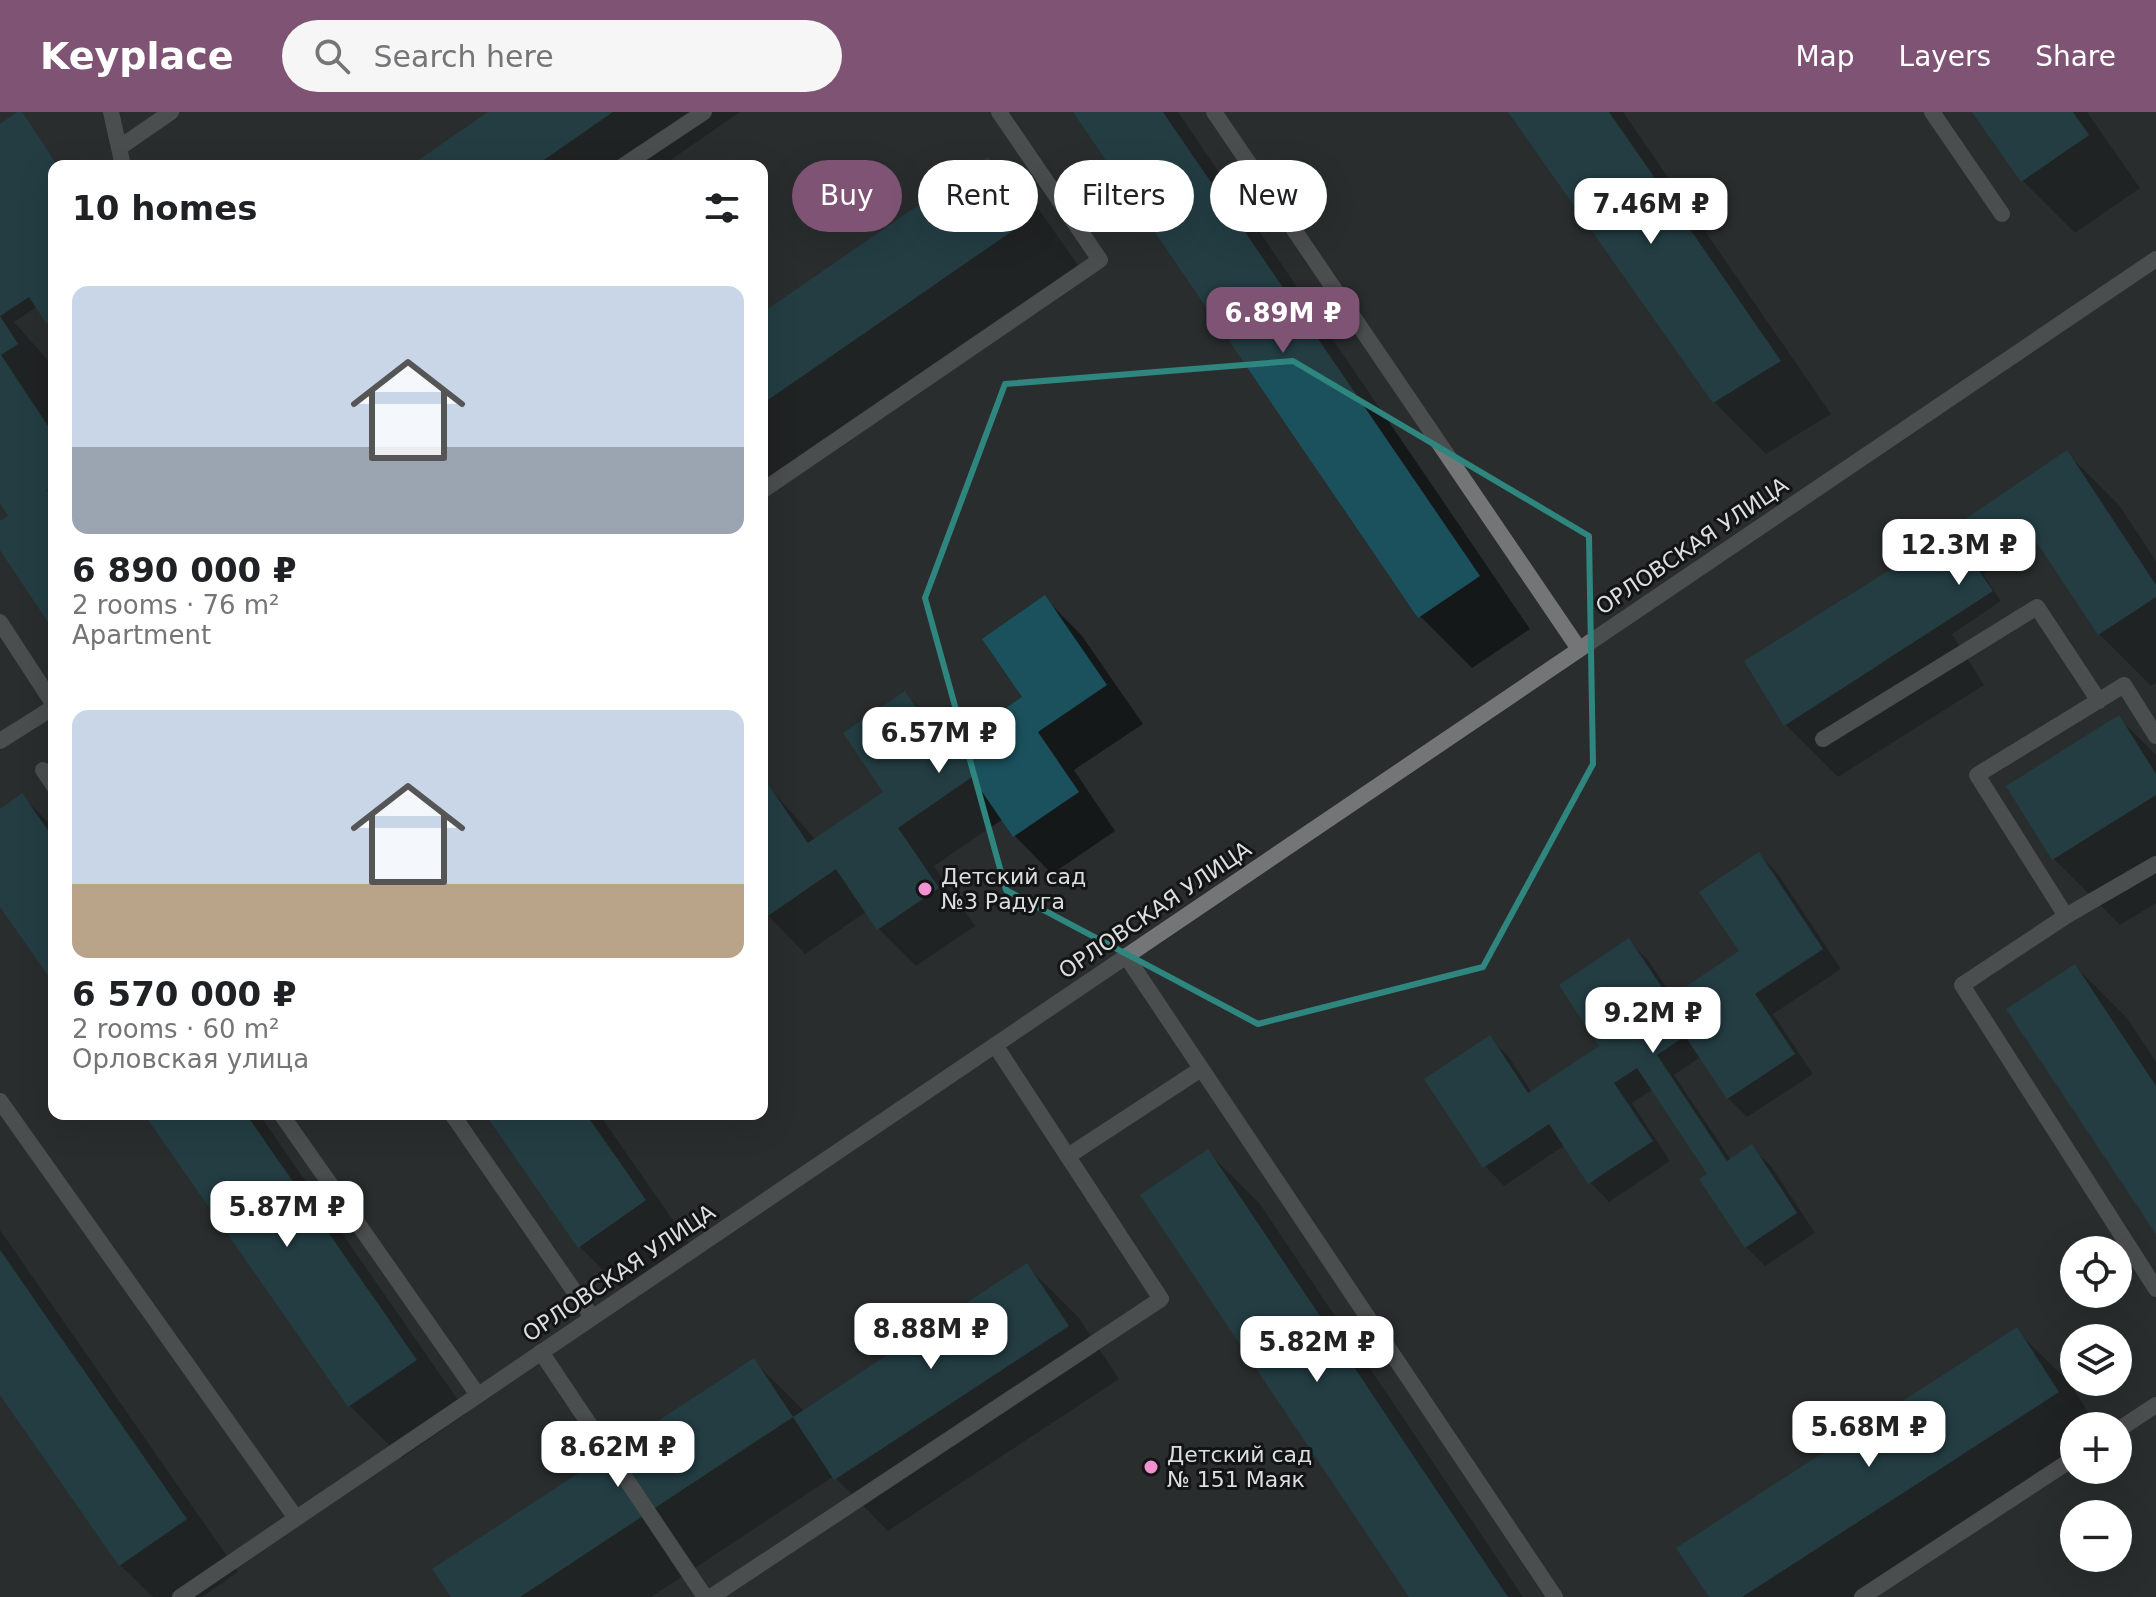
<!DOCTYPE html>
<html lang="en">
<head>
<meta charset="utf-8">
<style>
  body { margin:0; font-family:"DejaVu Sans",sans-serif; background:#f6f6f6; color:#202124; height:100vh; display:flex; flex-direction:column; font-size:30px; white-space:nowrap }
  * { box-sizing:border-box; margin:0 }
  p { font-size:26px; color:#757577 }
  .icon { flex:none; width:44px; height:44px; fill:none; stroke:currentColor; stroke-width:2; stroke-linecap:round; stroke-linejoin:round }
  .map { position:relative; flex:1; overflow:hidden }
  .side { position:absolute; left:48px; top:48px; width:720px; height:960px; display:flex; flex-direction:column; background:#fff; border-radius:16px; box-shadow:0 8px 32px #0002 }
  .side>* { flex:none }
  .banner { position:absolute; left:792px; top:48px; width:760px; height:72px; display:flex; gap:16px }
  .fabs { position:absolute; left:2060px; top:1124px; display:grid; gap:16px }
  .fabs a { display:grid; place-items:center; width:72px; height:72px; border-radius:50%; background:#fff; box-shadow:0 8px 32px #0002; font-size:40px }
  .price { position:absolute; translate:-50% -68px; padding:0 18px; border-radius:16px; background:#fff; color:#222; font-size:26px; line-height:52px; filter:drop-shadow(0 2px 4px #0008) }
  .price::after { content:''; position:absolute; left:50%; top:48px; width:24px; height:18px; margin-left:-12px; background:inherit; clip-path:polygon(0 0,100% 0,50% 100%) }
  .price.active { background:#7f5373; color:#fff }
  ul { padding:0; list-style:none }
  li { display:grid; align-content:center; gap:16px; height:424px; padding:0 24px }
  li span { display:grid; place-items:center; height:248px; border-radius:16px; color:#555 }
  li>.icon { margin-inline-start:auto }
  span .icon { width:144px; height:144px; fill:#fffc; stroke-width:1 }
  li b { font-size:34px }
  h2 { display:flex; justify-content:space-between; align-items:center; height:96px; padding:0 24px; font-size:34px }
  .tag { padding:0 28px; border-radius:36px; background:#fff; box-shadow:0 8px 32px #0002; font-size:28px; line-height:72px }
  .tag.active { background:#7f5373; color:#fff }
  header { display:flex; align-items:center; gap:48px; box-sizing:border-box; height:112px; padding:0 40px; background:#7f5373; color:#fff }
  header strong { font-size:38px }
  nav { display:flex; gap:44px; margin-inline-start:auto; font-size:28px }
  .search { width:560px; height:72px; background:#f6f6f6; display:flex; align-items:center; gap:20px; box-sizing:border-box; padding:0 28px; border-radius:44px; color:#757577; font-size:30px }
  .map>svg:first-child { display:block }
  .shadow { fill:#0007 }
  .building { fill:#1b515d }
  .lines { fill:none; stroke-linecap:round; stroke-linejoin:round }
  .service { stroke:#737576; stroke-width:16 }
  .minor { stroke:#737576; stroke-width:16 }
  .marked { fill:none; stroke:#2e867f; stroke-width:6; stroke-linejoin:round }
  .poi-dot { fill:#f491d3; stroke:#131515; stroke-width:3 }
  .labels { text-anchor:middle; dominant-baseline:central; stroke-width:6; stroke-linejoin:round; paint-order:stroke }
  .street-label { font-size:22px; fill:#dcdedf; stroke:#131515 }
  .poi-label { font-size:22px; fill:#dcdedf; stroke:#131515; text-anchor:start }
</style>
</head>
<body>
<header>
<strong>Keyplace</strong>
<div class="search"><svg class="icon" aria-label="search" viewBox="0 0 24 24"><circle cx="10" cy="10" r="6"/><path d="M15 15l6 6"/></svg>Search here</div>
<nav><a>Map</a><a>Layers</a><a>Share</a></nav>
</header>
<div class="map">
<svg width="2156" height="1485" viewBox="0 0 2156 1485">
  <rect width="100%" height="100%" fill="#292d2e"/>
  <!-- shadow -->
  <path class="shadow" d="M20 0 59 54H54V216L38 194 14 210 54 255V516L0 434V412L11 404 0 387V14Z
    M492 0H740L662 54H414Z
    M1076 0H1178L1530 517 1472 556 1420 504Z
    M1510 0H1623L1831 302 1766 342 1714 290Z
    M1975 0H2087L2140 76 2075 121 2023 69Z
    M988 47 1040 99 1082 159 762 380V204Z
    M2067 341 2119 393 2156 449V571L2151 574 2099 522 2036 426 1983 462 2001 489 1952 522 1984 573 1838 665 1786 613 1894 457Z
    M1045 486 1082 524 1143 612 1074 658 1115 719 1052 762 1015 724 1003 707 934 754 975 814 916 854 879 817 867 799 805 842 762 797V678L768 674 816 728 886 680 905 581 953 634 1025 586Z
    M2119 606 2156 643V791L2120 813 2054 747Z
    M22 684 54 716V869L0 791V699Z
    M1759 742 1778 762 1841 857 1773 902 1813 962 1747 1005 1728 986 1701 945 1674 963 1731 1048 1751 1035 1771 1054 1815 1121 1765 1154 1746 1135 1710 1062 1653 977 1632 991 1670 1049 1609 1090 1590 1070 1565 1033 1504 1074 1485 1054 1489 926 1509 945 1532 981 1602 935 1629 829 1648 848 1673 886 1742 840Z
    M2075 854 2127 906 2156 950V1118Z
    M147 1002H259L467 1301 402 1346 350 1294Z
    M487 1002H599L696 1141 632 1187 580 1135Z
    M1208 1040 1260 1092 1523 1485H1411Z
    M0 1118 238 1460 202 1485H153L120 1453 0 1280Z
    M1027 1154 1079 1206 1119 1267 888 1419 834 1364 651 1485H453L753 1248 805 1300Z
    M2016 1218 2069 1270 2097 1314H2074V1355L1874 1485H1711Z"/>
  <!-- building -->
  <path class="building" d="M17 0H22L58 54H54L51 74 54 206 46 211 29 185 0 204V12Z
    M488 0H613L535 54H410Z
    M1073 0H1163L1480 464 1418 506Z
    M1508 0H1609L1781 249 1713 291Z
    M1972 0H2073L2089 23 2021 70Z
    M988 45 1031 106 762 292V201Z
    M0 204 18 232 1 243 54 323V374L47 378 54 388V519L0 438V409L8 404 0 391Z
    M2067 338 2156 473V485L2098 523 2028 417 1975 453 1993 479 1784 614 1744 549 1893 456Z
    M1045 483 1107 573 1038 620 1079 680 1013 725 972 665 898 716 939 776 877 818 836 757 765 806 762 801V676L768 672 808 731 883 680 843 621 905 579 945 637 1022 585 982 527Z
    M2119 603 2156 662V683L2052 748 2006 674Z
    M22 681 54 727V872L0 795V697Z
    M1759 740 1823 837 1755 882 1795 942 1727 987 1685 924 1657 943 1727 1049 1752 1032 1797 1101 1745 1136 1699 1067 1707 1062 1637 956 1614 971 1653 1029 1588 1072 1549 1012 1483 1056 1424 967 1490 923 1528 981 1599 934 1559 873 1629 826 1669 886 1739 839 1699 780Z
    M2075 852 2156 974V1122L2006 897Z
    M144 1002H246L417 1248 348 1295Z
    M485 1002H586L646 1088 578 1136Z
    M1208 1037 1508 1485H1409L1140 1083Z
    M0 1138 187 1407 119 1454 0 1283Z
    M1027 1151 1069 1214 834 1368 793 1305Z
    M2017 1215 2059 1280 1742 1485H1709L1676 1436Z
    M754 1246 793 1305 520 1485H451L432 1457Z"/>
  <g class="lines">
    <!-- service -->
    <path class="service" d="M111 0 123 54
      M1214 0 1579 537
      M1932 0 2002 102
      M119 36 171 0
      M623 54 704 0
      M762 379 1100 148 999 0
      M0 510 54 593
      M0 629 54 595
      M43 658 54 674
      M0 989 296 1406
      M281 1002 478 1283
      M452 1002 592 1205
      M541 1240 705 1485
      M711 1485 1161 1187 995 933"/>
    <!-- minor -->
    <path class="minor" d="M2156 624 2124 573 1977 663 2066 804 1962 873 2156 1177
      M1823 627 2037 495 2099 589
      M2066 804 2156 752
      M1126 844 1555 1485
      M1068 1044 1201 957
      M2118 1318 2156 1293
      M180 1485 2156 147
      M1862 1485 2074 1346"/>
  </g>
  <!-- marked area -->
  <path d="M0 0H2156V1485H0ZM1293 249 1589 424 1593 652 1483 855 1258 912 1006 778 925 486 1005 272Z" fill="#292d2e" fill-opacity=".55" fill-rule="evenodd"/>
  <path class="marked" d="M1293 249 1589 424 1593 652 1483 855 1258 912 1006 778 925 486 1005 272Z"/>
  <!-- markers -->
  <g class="poi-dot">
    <circle cx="925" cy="777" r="8"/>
    <circle cx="1151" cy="1355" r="8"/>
  </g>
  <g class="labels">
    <!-- street labels -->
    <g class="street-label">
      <text transform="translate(1692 434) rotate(-34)">ОРЛОВСКАЯ УЛИЦА</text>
      <text transform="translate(1155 798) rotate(-34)">ОРЛОВСКАЯ УЛИЦА</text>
      <text transform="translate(619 1161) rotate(-34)">ОРЛОВСКАЯ УЛИЦА</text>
    </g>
    <!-- poi labels -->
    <g class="poi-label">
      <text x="941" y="764">Детский сад<tspan x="941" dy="25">№3 Радуга</tspan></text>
      <text x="1167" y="1342">Детский сад<tspan x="1167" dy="25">№ 151 Маяк</tspan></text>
    </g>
  </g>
</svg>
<div class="fabs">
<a><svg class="icon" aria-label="locate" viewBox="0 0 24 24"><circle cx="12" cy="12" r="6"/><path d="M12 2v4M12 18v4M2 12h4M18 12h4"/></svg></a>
<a><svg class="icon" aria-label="layers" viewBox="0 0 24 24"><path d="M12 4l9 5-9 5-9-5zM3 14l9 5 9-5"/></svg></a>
<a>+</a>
<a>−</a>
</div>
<b class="price" style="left:1651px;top:134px">7.46M ₽</b>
<b class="price active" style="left:1283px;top:243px">6.89M ₽</b>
<b class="price" style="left:1959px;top:475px">12.3M ₽</b>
<b class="price" style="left:939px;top:663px">6.57M ₽</b>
<b class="price" style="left:1653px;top:943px">9.2M ₽</b>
<b class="price" style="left:287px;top:1137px">5.87M ₽</b>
<b class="price" style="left:931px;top:1259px">8.88M ₽</b>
<b class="price" style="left:1317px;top:1272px">5.82M ₽</b>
<b class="price" style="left:1869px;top:1357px">5.68M ₽</b>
<b class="price" style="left:618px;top:1377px">8.62M ₽</b>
<div class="banner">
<a class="tag active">Buy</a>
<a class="tag">Rent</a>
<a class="tag">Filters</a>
<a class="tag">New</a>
</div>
<section class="side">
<h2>10 homes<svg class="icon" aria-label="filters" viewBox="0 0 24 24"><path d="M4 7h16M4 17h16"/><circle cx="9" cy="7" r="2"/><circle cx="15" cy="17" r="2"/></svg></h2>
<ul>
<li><span style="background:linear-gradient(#c9d6e8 65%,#9aa5b1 0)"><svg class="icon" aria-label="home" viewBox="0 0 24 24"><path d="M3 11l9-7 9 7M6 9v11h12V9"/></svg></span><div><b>6 890 000 ₽</b><p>2 rooms · 76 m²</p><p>Apartment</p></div></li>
<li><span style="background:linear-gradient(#c9d6e8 70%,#b9a48a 0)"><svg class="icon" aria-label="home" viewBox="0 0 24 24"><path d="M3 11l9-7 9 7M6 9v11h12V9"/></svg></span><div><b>6 570 000 ₽</b><p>2 rooms · 60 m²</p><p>Орловская улица</p></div></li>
</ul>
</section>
</div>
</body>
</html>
